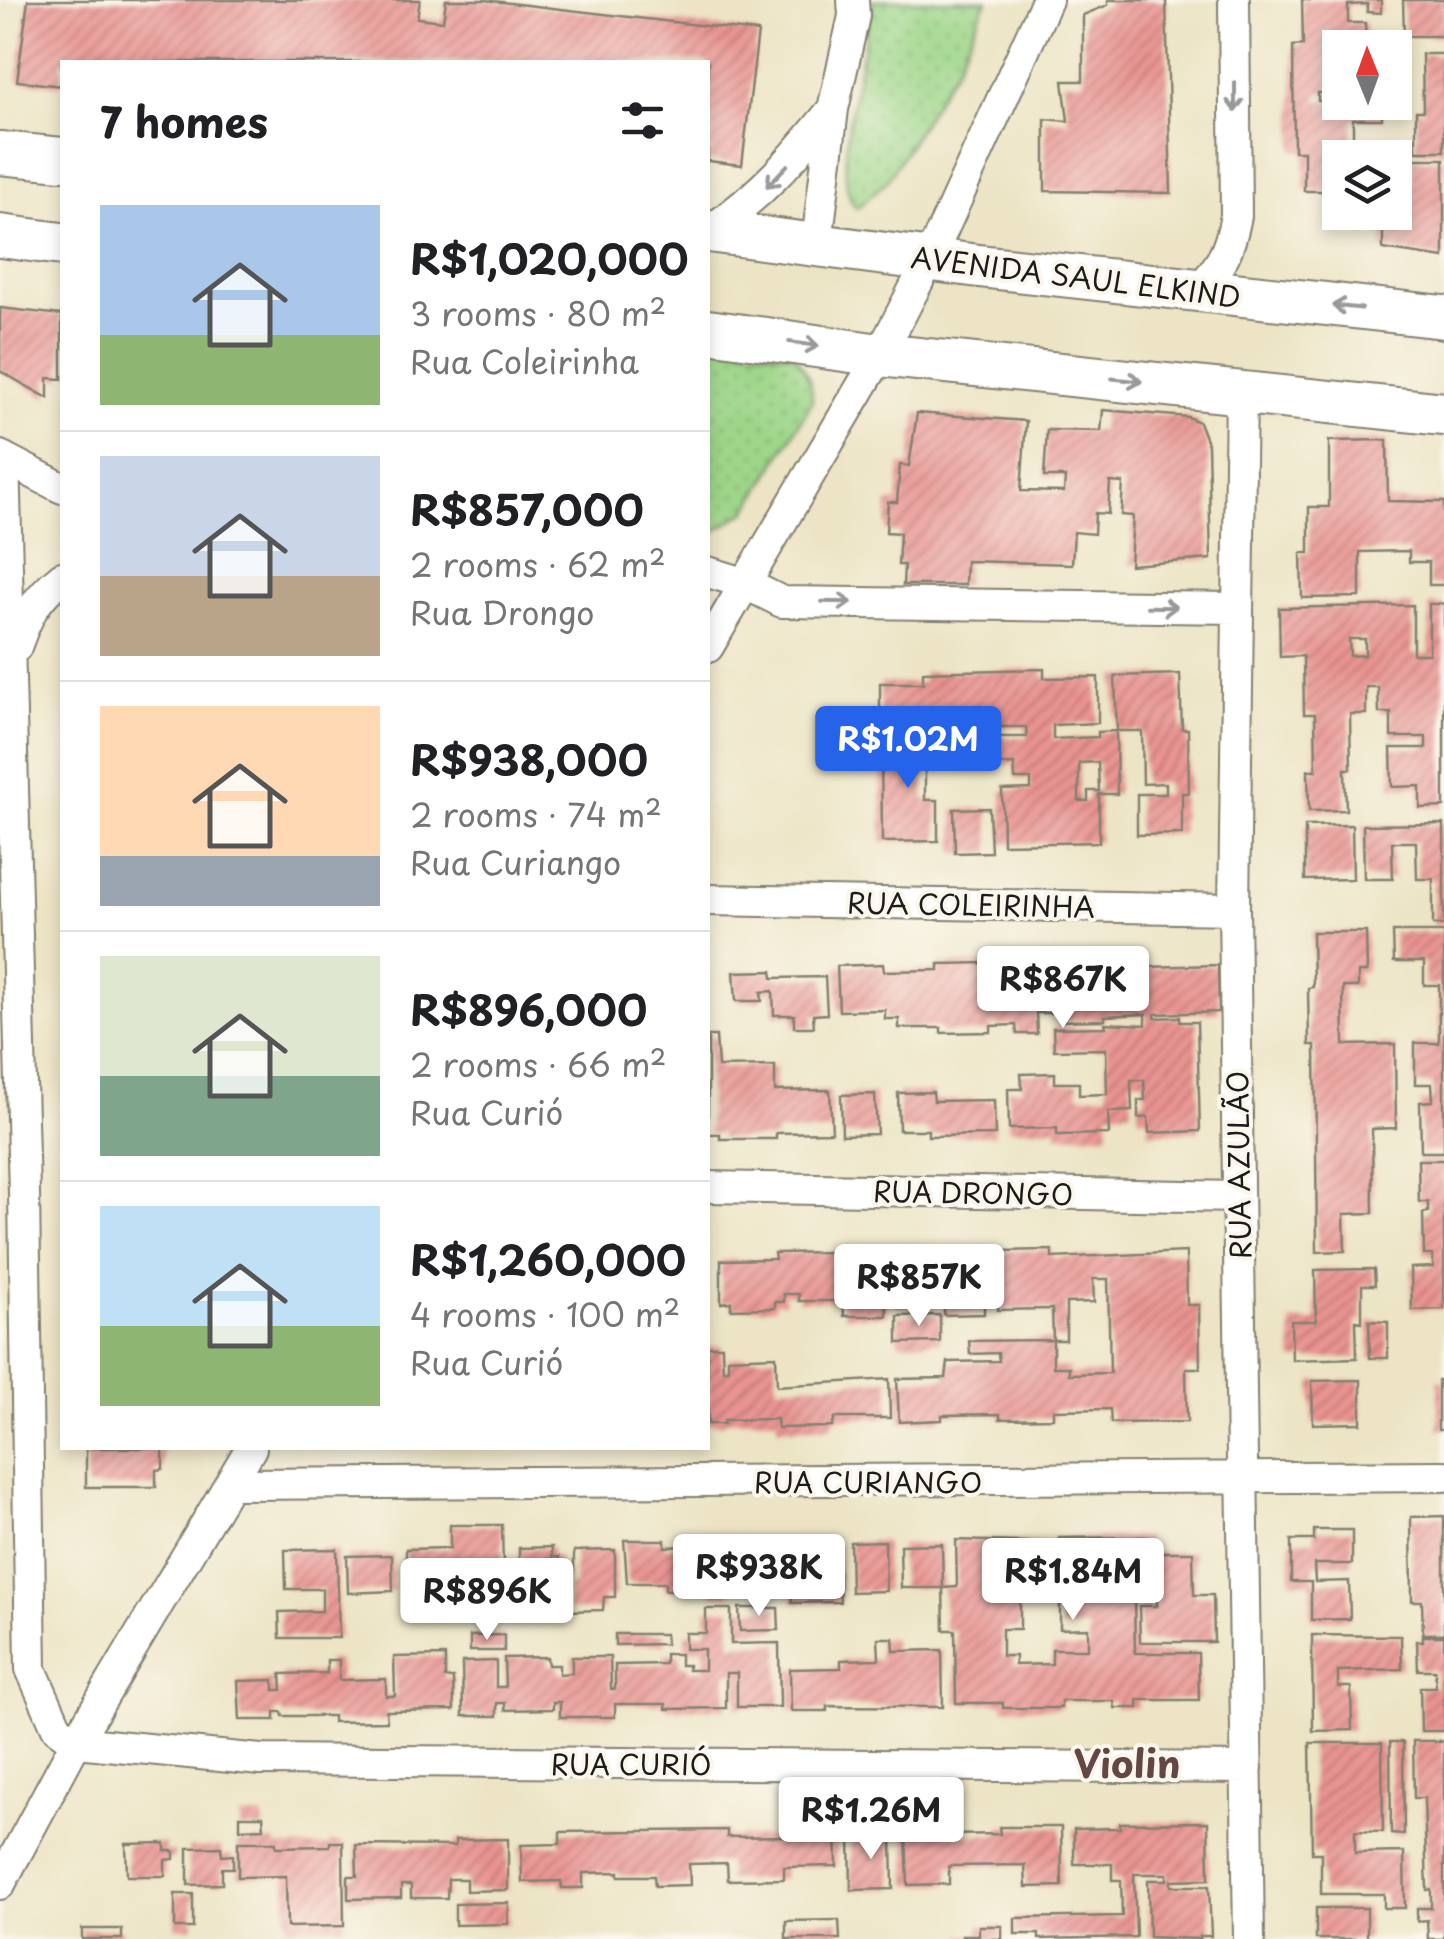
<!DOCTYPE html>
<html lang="en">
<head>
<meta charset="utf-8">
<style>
  body { margin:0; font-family:"Playpen Sans",sans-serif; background:#f2f2f2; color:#202124; height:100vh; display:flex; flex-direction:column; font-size:38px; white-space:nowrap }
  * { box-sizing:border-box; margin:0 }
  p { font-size:32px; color:#757577 }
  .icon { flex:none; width:55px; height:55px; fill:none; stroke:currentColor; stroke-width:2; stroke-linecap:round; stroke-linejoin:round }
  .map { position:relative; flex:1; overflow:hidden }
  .drawer { position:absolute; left:60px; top:60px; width:650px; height:1390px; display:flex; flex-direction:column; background:#fff; border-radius:0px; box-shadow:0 5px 15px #0003 }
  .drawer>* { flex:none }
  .needle { width:65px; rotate:359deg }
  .tools { position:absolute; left:1322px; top:30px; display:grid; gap:20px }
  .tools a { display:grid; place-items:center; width:90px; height:90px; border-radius:0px; background:#fff; box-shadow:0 5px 15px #0003; font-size:50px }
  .price { position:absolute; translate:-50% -85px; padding:0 22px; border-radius:10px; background:#fff; color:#222; font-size:32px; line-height:65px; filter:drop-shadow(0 2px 5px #0008) }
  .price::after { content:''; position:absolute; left:50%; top:60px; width:30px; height:22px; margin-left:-15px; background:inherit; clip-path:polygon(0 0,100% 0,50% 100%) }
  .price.selected { background:#2563eb; color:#fff }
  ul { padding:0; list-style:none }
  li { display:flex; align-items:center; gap:30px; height:250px; padding:0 40px }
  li+li { border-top:2px solid #e0e0e0 }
  li span { display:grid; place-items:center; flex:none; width:280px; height:200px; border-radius:0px; color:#555 }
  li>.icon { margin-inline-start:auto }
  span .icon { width:120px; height:120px; fill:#fffc; stroke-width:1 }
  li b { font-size:42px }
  h2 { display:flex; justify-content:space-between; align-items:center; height:120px; padding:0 40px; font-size:42px }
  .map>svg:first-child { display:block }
  .grass { fill:url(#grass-dots); stroke:#5c7952; stroke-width:2.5 }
  .building { fill:url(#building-hatch); fill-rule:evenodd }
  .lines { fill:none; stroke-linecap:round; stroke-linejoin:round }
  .minor-casing { stroke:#848070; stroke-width:34 }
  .secondary-casing { stroke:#848070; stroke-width:46 }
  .minor { stroke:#fff; stroke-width:30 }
  .secondary { stroke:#fff; stroke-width:42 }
  .oneway { stroke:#999 }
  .labels { text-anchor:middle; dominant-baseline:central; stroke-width:8; stroke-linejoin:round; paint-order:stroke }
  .street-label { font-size:28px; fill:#1c1c1c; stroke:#fbf7ec }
  .district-label { font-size:38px; font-weight:bold; fill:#644645; stroke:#fbf7ec }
</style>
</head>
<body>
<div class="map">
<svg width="1444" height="1939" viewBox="0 0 1444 1939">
  <defs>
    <pattern id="grass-dots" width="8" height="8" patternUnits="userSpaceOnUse" patternTransform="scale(2.5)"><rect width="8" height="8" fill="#9dd689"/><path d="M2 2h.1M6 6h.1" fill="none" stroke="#87b776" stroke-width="1.8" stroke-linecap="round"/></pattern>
    <pattern id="building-hatch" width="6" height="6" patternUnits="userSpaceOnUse" patternTransform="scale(2.5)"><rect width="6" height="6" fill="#ea9492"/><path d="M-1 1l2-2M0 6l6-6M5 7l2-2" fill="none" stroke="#bd7876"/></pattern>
  </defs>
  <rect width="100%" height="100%" fill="#fbf7ec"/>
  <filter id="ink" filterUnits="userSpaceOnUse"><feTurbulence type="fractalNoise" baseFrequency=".01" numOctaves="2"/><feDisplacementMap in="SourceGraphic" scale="20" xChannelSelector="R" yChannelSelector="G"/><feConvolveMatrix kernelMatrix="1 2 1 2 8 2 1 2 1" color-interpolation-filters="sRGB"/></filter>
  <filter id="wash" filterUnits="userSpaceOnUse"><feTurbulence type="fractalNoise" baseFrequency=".0048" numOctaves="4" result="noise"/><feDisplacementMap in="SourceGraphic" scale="40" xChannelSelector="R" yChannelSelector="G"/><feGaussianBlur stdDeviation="2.25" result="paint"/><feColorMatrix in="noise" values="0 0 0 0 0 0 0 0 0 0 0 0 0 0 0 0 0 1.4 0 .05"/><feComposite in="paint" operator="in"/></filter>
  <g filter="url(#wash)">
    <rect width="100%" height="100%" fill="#ece4c4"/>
    <!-- grass -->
    <path class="grass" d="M873 0H987L957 66 887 181 857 208C826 180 867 43 873 0Z
      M708 344 793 354C806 370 813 381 812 402L747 511 708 535Z"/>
    <g id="blocks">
      <!-- building -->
      <path class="building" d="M28 0H420L417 18 443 21 446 0H485L758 32 742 165 708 161V62H62V86L17 81Z
        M1108 0H1166L1171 193 1045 191V119L1068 121 1063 81H1083V15L1108 5Z
        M1302 0H1381V13L1367 12V4L1348 5V23H1365L1366 48H1340V93H1318V101L1382 102V119H1353V158H1340V191H1304V151H1294L1293 46 1303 45Z
        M1403 0H1444V36H1404Z
        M1422 54H1444V151H1416V111H1423Z
        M1412 159H1444V258L1383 249V212H1395V182H1412Z
        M0 308 62 315V379L48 378V398L0 371Z
        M1103 410 1188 417 1199 422 1208 445 1211 559 1130 565 1133 516 1121 515 1123 483 1110 482 1108 514 1095 513 1094 534 1074 532 1072 564 966 561 965 585H903L904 565H898L900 533 886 532 888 502H897L900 465 909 466 917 413 1026 421 1021 491 1064 492 1065 477H1044L1047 430 1101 431Z
        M1387 440 1388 501 1444 502V585H1429V562H1409V551L1360 552V597L1302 598 1301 553H1309V507H1329V441Z
        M1429 604H1444V807L1420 808V786L1392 787 1391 748H1426V737H1391V713H1379L1378 687H1366V714H1350L1351 769H1345L1346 810 1309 811 1308 770H1316L1315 714H1304L1303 656 1280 657 1279 608 1413 605V654H1429ZM1349 639H1365V655L1350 656Z
        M1044 669V678L1098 677V723L1053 725V739L1098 737V732L1116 731 1117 794H1099V842L1003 844 1002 790 1031 789V779H1015L1014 764 989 765 988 737H1027L1026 727H987V716L952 717V723L880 725V683H923V672ZM1098 762 1099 791H1088V801H1079V763Z
        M1180 674 1182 729H1188L1189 793H1182V834L1137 835V794H1166V783L1143 784 1142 731H1117L1115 676Z
        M937 733V766L925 767V800H938V841L882 842 881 742H918V734Z
        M989 808 991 852 955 853 954 809Z
        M1444 824V925H1433V879H1417L1416 842H1392L1393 879H1364L1363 825Z
        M1352 825 1353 879 1305 880V826Z
        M1312 932H1366L1367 972H1358V987H1343L1344 1045 1395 1044 1396 1128 1372 1129 1373 1213 1344 1214 1345 1251 1317 1252 1315 1045H1309L1308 988 1313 987Z
        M1393 932H1444V1152H1421L1420 1102 1433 1101 1432 1084H1415V1043H1439V985H1424V962H1394Z
        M1130 960 1131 1007 1146 1006 1145 967 1218 965 1219 1012 1155 1014V1018L1180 1017V1022H1197L1200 1131 1149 1133 1148 1117 1138 1118V1100H1145L1144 1080H1131L1132 1111 1108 1112 1109 1134 1057 1135V1128L1009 1129 1008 1089H1022L1021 1074 1055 1073V1083H1079V1095L1107 1094 1106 1049 1054 1050 1053 1028 1106 1027 1105 1023 1146 1025V1014L1105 1016V1020L1060 1021V1013H1036L1037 1034H1017L1016 1025 991 1026V1032L941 1033V1028H899V1019H885V1010L839 1011 837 966 883 964 884 971 939 970V964L988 963V970L1050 969V962Z
        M772 971 773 978 825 977 827 1014 813 1015 814 1027H794V1015H774L773 991 761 992 762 1001H736L734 972Z
        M708 1036H716L718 1067 775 1066V1091L830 1090 832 1132 776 1133V1139H720V1134H708Z
        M933 1092 934 1101 994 1100 995 1135 928 1136V1130H899L898 1093Z
        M875 1094 877 1134 842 1135 841 1095Z
        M1418 1160H1444V1309L1412 1310 1411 1268 1433 1267V1255H1424L1423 1213 1428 1212V1202H1419Z
        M1052 1250V1258L1186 1252 1187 1305H1199L1200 1368H1186L1187 1422 1111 1423 1110 1409 1053 1410V1418L1000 1419V1414L942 1415V1420L899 1422 897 1379 946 1378 948 1362 999 1361 998 1353 970 1354 969 1341 1053 1340V1367H1069V1374L1110 1373 1108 1279H1093L1094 1302 1066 1303V1340H1053L1052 1309 998 1310V1302H984V1314L944 1315V1296H957L956 1257 997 1256V1251Z
        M840 1252V1259L885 1258 887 1316H844L843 1301H799V1294H784V1302H775V1308L731 1309V1302L721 1303V1260L775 1259 774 1253Z
        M938 1253 939 1307 898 1308 896 1255Z
        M1374 1269 1375 1285H1362V1322L1356 1321 1357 1358 1292 1360 1291 1321H1316L1315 1270Z
        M940 1315V1342L898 1343V1316Z
        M1369 1321 1388 1322V1358H1370Z
        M708 1346H722L723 1370 728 1369V1358L776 1356 777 1386 889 1379 890 1418H835L832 1427 778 1428 777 1419 724 1420V1424H708Z
        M1361 1380V1423L1313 1424 1312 1381Z
        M1438 1380H1444V1430H1438Z
        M86 1448H163V1469L156 1470V1487H86Z
        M1444 1516V1634H1423L1422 1601H1412L1411 1517Z
        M450 1525H502L504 1611H498V1602L467 1603V1598L451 1599V1590L406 1591V1549L450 1548Z
        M1314 1530H1352V1564H1314L1315 1582 1349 1581 1350 1619 1311 1620V1582H1291V1540H1314Z
        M1147 1537V1552H1193L1194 1595H1213L1214 1642H1140L1139 1606H1157V1594L1134 1595 1135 1653H1198L1199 1700H1138V1708H1115L1114 1701H1061V1708H1003V1703H956L955 1630H944L943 1588 957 1587 956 1540 1059 1543V1538ZM1060 1599V1629L1088 1628V1649H1052V1664L1015 1665V1656H1002V1629H1020V1600Z
        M624 1540H665V1547L777 1542 778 1591 759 1592V1583H730L731 1595H712V1589L665 1590V1583H627Z
        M885 1541 886 1591 851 1592 850 1542Z
        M942 1544 943 1588H901L900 1545Z
        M838 1545 840 1602 792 1603 791 1546Z
        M552 1547V1557H559V1574H552V1582L519 1583V1548Z
        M337 1549 339 1638H280L279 1612 322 1611V1589H286L285 1550Z
        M615 1550V1597H604L603 1610 568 1611V1586H574V1551Z
        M392 1555 393 1591 348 1593 347 1556Z
        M739 1608H778L779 1630 740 1631Z
        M706 1609H731V1644L779 1643 780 1707H737V1673H726V1708L666 1709V1704H615V1717H560V1702H553V1709L505 1710V1703H497V1716H463L462 1662 496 1661V1687H505L504 1658 547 1657 548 1665H559V1674L572 1673V1657H610L611 1689H615V1665L665 1664V1654H680V1665H688V1670H704V1649H685V1633H706Z
        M615 1634H665L666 1644 615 1645Z
        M504 1635V1651H470V1636Z
        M1312 1635 1401 1636 1402 1669 1338 1671V1687H1351L1352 1730 1313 1731Z
        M1423 1636H1444V1731H1421L1420 1687H1436L1435 1670H1418L1417 1641H1423Z
        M878 1638H893L894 1651 942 1650 943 1707 827 1706V1711H791L790 1669 841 1668V1660L879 1659Z
        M445 1656V1678H453L454 1710 386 1711 387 1721 333 1722V1716H283L282 1712H275V1720H240L238 1681 274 1680V1690H282L281 1674 327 1673V1660H339V1680L386 1679V1696H395L394 1657Z
        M1413 1741H1444V1939H1428L1427 1920 1417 1921V1908H1431V1890H1427L1424 1798H1414Z
        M1390 1742H1403L1404 1835 1391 1834Z
        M1310 1743H1382L1383 1832 1355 1831V1853L1404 1852 1405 1908H1384V1894H1321V1853H1312Z
        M240 1816H263L264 1828 240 1829Z
        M1208 1822 1209 1879 1171 1880V1886H1209L1211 1936H1200V1939L1149 1937 1148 1880H1167V1874H1134L1136 1937 1039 1939V1934H1015V1918L1122 1916 1121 1880H1112V1864H1074V1829L1120 1828V1823Z
        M999 1827H1061L1062 1886 1026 1887 1025 1865 949 1866V1884L908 1885 906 1831 948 1829V1835L1000 1834Z
        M836 1829 837 1866 784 1867V1879L728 1880 727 1863 689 1864 690 1885 655 1886 654 1876H619V1872L583 1873V1888H562L561 1881 522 1882 521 1845 560 1844V1832L727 1830V1837L783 1836V1830Z
        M850 1835H892L893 1889 851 1890Z
        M508 1839V1890L466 1891V1879H448L447 1898H411V1885H401V1898L348 1899V1876H357L356 1845 455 1846V1840Z
        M238 1842H276V1847L330 1846V1842H343L344 1926 287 1927 286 1876 238 1877Z
        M165 1843V1851H174V1859L165 1860V1876H127L126 1844Z
        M221 1847 222 1856 233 1855V1868H222V1884L188 1885V1848Z
        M175 1894H193V1928H175Z
        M509 1903 508 1924 455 1925V1904Z
        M1316 1908H1367V1939H1316Z
        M839 1920 840 1939H786V1921Z
        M979 1926H1002V1939H962V1935H979Z
        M82 1929H122V1939H82Z"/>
    </g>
  </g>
  <g filter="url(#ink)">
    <use href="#blocks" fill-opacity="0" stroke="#848070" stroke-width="2.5"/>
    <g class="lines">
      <defs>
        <path id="minor" d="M710 231C765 191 791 161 833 109
          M817 243 833 109 854 16 853 0
          M1198 291C1222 264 1229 252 1236 216L1234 0
          M1241 391 1234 909 1249 1939
          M0 456 62 488
          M4 458 24 1193 31 1669 57 1728 76 1742 261 1760 1247 1768
          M708 572 744 583 782 602 1237 608
          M16 647C28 614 35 599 62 577
          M708 647 880 355 929 260 1047 0
          M708 900 1234 909
          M708 1187 1238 1197
          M232 1484 1444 1476
          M0 1884 76 1742 251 1448"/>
        <path id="secondary" d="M0 153 62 159
          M708 231 979 266 1444 317
          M0 236 62 244
          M708 331 880 355 1444 414"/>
      </defs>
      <!-- minor casing -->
      <use href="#minor" class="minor-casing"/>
      <!-- secondary casing -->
      <use href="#secondary" class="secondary-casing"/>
      <!-- minor -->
      <use href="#minor" class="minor"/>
      <!-- secondary -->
      <use href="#secondary" class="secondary"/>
    </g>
    <!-- one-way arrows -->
    <defs><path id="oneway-shaft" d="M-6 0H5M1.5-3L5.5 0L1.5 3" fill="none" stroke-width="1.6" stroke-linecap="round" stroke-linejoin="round" transform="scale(2.5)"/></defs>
    <g class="oneway">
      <use href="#oneway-shaft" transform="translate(1235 97) rotate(90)"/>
      <use href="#oneway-shaft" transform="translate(777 176) rotate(134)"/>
      <use href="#oneway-shaft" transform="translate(1347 307) rotate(-174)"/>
      <use href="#oneway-shaft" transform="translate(804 344) rotate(8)"/>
      <use href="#oneway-shaft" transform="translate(1127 380) rotate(6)"/>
      <use href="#oneway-shaft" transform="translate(837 602) rotate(1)"/>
      <use href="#oneway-shaft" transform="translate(1162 607) rotate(1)"/>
    </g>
  </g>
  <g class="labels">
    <!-- street labels -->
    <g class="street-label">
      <text transform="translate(1076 276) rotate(7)">AVENIDA SAUL ELKIND</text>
      <text transform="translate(971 904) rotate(1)">RUA COLEIRINHA</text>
      <text transform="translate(1238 1165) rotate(-91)">RUA AZULÃO</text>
      <text transform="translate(973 1192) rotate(1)">RUA DRONGO</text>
      <text x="868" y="1481">RUA CURIANGO</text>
      <text x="631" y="1763">RUA CURIÓ</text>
    </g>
    <!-- district labels -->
    <g class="district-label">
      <text x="1127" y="1762">Violin</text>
    </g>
  </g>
</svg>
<div class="tools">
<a><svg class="needle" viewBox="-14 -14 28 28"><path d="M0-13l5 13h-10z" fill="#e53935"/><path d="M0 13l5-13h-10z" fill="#757577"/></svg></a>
<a><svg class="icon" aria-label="layers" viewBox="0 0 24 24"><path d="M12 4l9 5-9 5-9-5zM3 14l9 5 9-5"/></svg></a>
</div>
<b class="price selected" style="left:908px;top:791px">R$1.02M</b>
<b class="price" style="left:1063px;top:1031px">R$867K</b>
<b class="price" style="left:919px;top:1329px">R$857K</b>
<b class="price" style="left:759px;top:1619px">R$938K</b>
<b class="price" style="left:1073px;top:1623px">R$1.84M</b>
<b class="price" style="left:487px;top:1643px">R$896K</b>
<b class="price" style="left:871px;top:1862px">R$1.26M</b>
<section class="drawer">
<h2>7 homes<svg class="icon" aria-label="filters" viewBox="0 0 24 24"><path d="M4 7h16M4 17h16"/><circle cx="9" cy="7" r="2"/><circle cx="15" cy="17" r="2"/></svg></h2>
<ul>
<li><span style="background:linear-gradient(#a9c7e8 65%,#8fb573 0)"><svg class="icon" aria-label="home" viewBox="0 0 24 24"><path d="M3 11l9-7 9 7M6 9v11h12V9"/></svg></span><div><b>R$1,020,000</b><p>3 rooms · 80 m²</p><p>Rua Coleirinha</p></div></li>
<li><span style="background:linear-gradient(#c9d6e8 60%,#b9a48a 0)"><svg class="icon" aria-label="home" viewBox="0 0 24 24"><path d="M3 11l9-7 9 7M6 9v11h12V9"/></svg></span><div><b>R$857,000</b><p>2 rooms · 62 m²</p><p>Rua Drongo</p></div></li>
<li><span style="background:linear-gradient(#ffd9b3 75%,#9aa5b1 0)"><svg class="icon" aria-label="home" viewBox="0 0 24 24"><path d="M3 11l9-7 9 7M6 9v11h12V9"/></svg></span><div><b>R$938,000</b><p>2 rooms · 74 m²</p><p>Rua Curiango</p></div></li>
<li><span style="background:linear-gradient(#dfe7d0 60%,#7fa58c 0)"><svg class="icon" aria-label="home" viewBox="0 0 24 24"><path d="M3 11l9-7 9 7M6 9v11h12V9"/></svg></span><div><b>R$896,000</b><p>2 rooms · 66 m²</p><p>Rua Curió</p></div></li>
<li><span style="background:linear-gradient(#bfe0f5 60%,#8fb573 0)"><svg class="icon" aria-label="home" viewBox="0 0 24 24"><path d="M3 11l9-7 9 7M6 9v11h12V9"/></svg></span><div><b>R$1,260,000</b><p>4 rooms · 100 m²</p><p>Rua Curió</p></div></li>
</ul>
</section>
</div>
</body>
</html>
